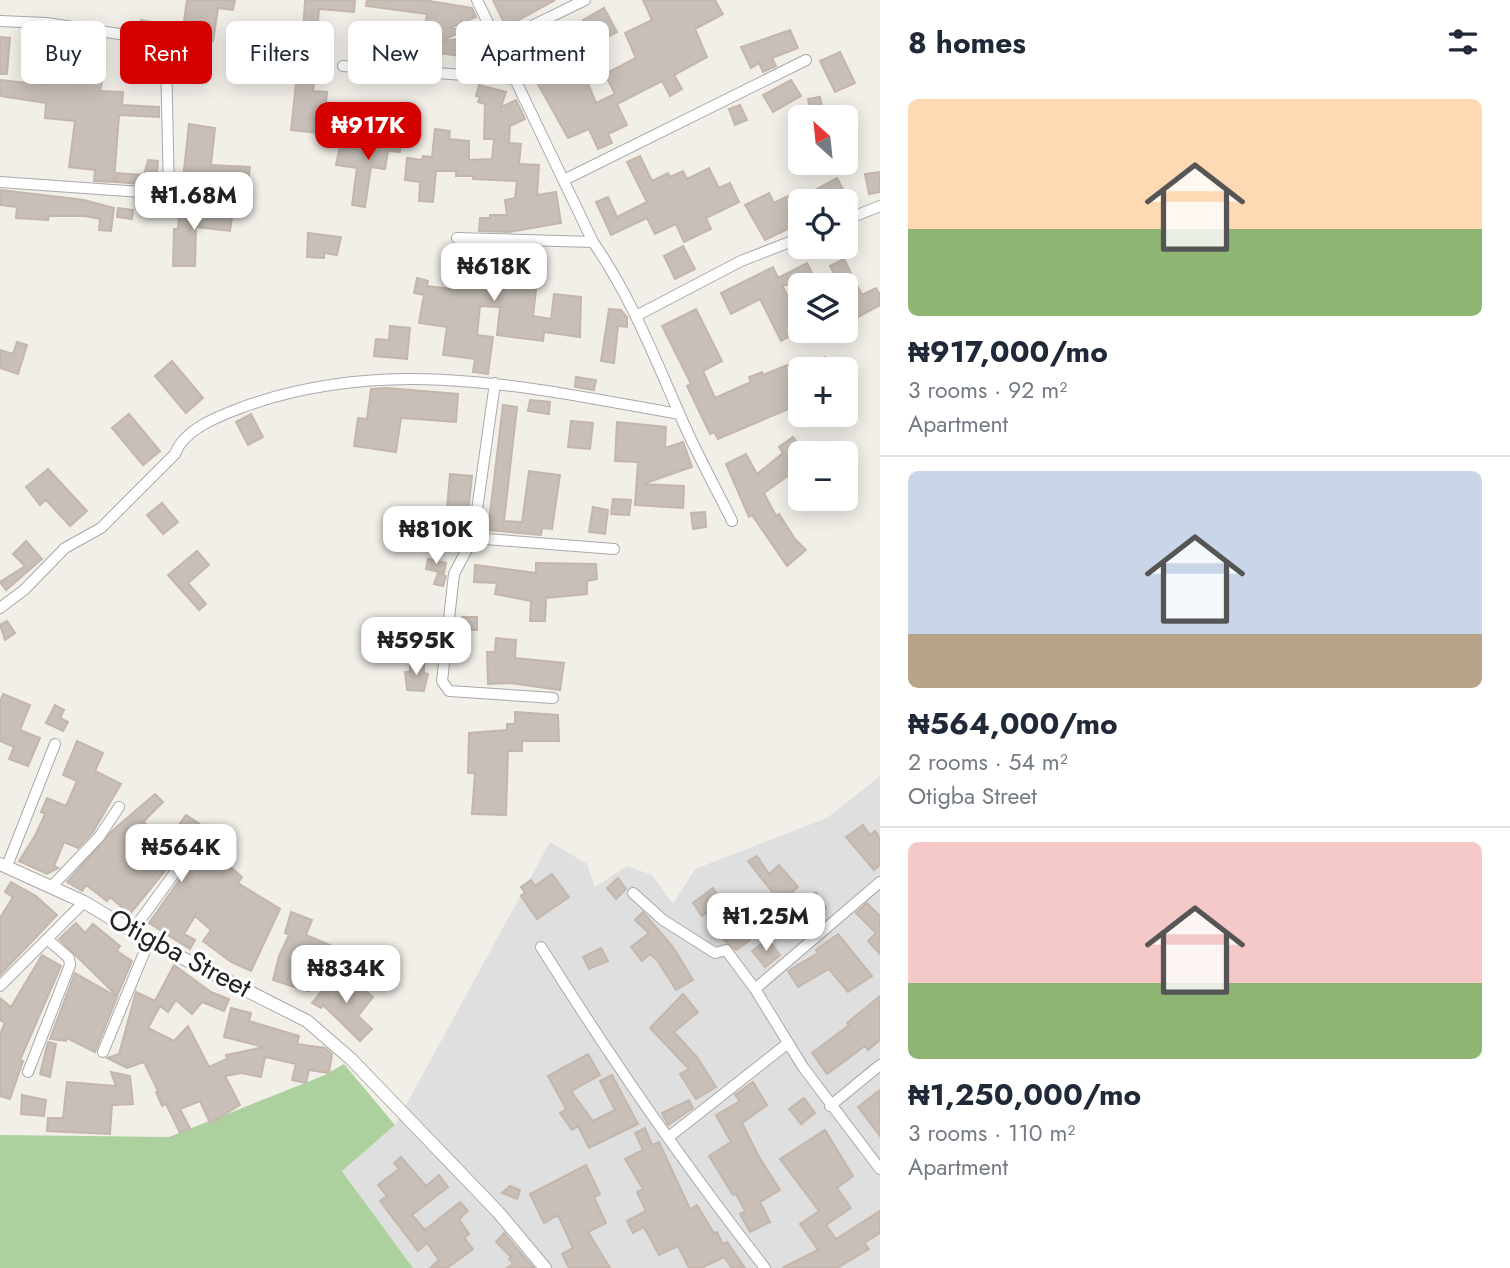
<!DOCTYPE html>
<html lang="en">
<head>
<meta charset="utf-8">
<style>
  body { margin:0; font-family:Jost,sans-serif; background:#f2f2f3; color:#1f2937; height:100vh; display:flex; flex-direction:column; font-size:26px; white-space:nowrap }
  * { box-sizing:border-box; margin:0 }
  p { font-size:23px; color:#747a83 }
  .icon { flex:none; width:38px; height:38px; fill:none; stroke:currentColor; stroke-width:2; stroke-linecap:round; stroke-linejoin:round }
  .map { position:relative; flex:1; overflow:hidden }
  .drawer { display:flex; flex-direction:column; background:#fff; width:630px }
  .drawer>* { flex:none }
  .hud { position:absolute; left:21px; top:21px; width:665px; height:63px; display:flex; gap:14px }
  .needle { width:46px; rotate:333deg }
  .fabs { position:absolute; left:788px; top:105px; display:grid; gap:14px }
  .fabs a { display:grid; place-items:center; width:70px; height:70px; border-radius:10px; background:#fff; box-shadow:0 4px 18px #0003; font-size:35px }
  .price { position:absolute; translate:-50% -60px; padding:0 16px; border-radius:14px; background:#fff; color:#222; font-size:23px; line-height:46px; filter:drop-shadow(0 2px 4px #0008) }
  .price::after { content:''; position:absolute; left:50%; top:42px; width:21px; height:16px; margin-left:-10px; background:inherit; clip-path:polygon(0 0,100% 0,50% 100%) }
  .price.active { background:#d40000; color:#fff }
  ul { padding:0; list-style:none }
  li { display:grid; align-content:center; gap:14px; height:371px; padding:0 28px }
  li+li { border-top:2px solid #e0e1e3 }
  li span { display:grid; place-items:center; height:217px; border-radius:10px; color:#555 }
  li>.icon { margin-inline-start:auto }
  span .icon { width:126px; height:126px; fill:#fffc; stroke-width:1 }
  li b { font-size:30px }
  h2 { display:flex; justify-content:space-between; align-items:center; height:84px; padding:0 28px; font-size:30px }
  .tag { padding:0 24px; border-radius:10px; background:#fff; box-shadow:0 4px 18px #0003; font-size:24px; line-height:63px }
  .tag.active { background:#d40000; color:#fff }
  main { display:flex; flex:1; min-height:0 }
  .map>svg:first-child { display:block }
  .residential { fill:#e0dfdf }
  .forest { fill:#add19e }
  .building { fill:#c7bfb8; stroke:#c4b6ab; stroke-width:2 }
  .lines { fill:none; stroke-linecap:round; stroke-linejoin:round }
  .minor-casing { stroke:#a9a9a9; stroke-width:12 }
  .tertiary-casing { stroke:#a9a9a9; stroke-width:14 }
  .minor { stroke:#fff; stroke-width:10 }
  .tertiary { stroke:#fff; stroke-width:12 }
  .labels { text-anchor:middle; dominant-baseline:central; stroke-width:6; stroke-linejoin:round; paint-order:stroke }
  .street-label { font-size:28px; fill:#222; stroke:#fff }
</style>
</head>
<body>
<main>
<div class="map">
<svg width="880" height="1268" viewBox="0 0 880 1268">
  <rect width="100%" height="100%" fill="#f2efe9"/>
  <!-- residential -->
  <path class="residential" d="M880 776V1268H413L342 1170 395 1125 550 842 587 864 595 887 627 866 652 875 673 904 695 869 827 818Z"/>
  <!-- forest -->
  <path class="forest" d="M344 1064 395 1125 342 1171 413 1268H0V1135L169 1137 325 1075Z"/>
  <!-- building -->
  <path class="building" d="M187 0H235L233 10 218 8 213 41 182 35Z
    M305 0H355L354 12 319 9 317 35 303 34Z
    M367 0H423L472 8 476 17 450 28 465 30 441 41 486 36 490 60 408 49V45L423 43 427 14 366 6Z
    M493 0H555L506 27Z
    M643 0H715L723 14 695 29 707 57 674 75 682 89 670 96 662 81 617 104 627 125 608 134 612 143 598 149 589 129 568 138 533 75 534 69 560 56 548 32 560 26 578 62 594 55 599 67 584 74 596 103 615 94 605 74 636 58 625 33 652 20Z
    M604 8 617 32 596 43 583 20Z
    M141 20 161 24 159 34 139 29Z
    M790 30 798 48 772 58 776 66 763 72 759 63 751 68 741 47Z
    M0 37 10 38 7 74H0Z
    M840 52 855 83 835 92 820 61Z
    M87 64 105 68 100 91 123 92 122 105 159 107V117L119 115 114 182 94 181 95 170 69 167 75 121 45 118 46 103 0 96V80L47 85 48 79 83 84Z
    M297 74 315 75 313 91 327 92 324 124 351 127 350 136 340 135 339 143 327 141 328 134 291 130Z
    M791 80 801 96 773 112 763 95Z
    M479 85 506 92 501 107 516 100 525 119 510 126 509 143 521 144 519 164 539 165 537 195 556 192 561 223 509 232 479 231 480 218H490V215H507L505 200 515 198 517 181 473 179V176H456V171H436L433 202 419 201 420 182 405 180 407 158 422 160 423 156 432 157 435 129 450 131 449 139 469 141V160L492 159 494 139H484L485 104 478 102 480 97 476 96Z
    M820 97 823 111 811 113 808 99Z
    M740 105 747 120 735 125 729 109Z
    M189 124 215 128 211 165 250 167 247 189 205 187V192L182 188Z
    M375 133 401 135 400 152 388 151 385 169 371 167 365 207 352 205 357 168 336 165 340 146 373 152Z
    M640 156 652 181 668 173 670 177 683 171 687 179 709 168 719 188 730 183 739 202 706 218 711 229 684 242 676 224 655 234 647 218 611 235 596 202 608 197 617 217 647 202 627 162Z
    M148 160 158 161 156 185 116 182 117 173 144 175Z
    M880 172V192L869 194 865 174Z
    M837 178 849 201H800V223L765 240 745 205 769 193 774 203 790 195 793 202Z
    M1 190 84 200 114 208 111 231 99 230 100 219 85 216H49L48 220 16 218 17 207 0 205Z
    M137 200 155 201V210L136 208Z
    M180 204 203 207V211L232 217 230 231 196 227 195 266H173L174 229H178Z
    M118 208 133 210 132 219 117 217Z
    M308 233 341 237 337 255 324 253V258L307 257Z
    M477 246 523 249 522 254 540 256 533 316 551 319 554 294 581 297 580 337 544 332 543 341 497 335 500 307 480 306 477 335 493 337 488 374 473 372 475 359 443 355 447 327 419 323 424 295 414 293 417 278 428 281 427 286 450 289 459 247 476 250Z
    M683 246 695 269 675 279 664 256Z
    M844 259 862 295 876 288 880 295V305L845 324V285H840L830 266Z
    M807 263 818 285H782L800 320V331L781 341 760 299 731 314 721 293 773 267 778 278Z
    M609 309 621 310 627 317V327L618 326 614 363 601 361Z
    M696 309 722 361 703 371 715 398 751 382 749 377 762 372 763 375 795 362 800 373V404L718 439 714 432 710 434 687 386 691 384 662 326Z
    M390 326 410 328 407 359 374 356 376 339 389 340Z
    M17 342 27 345 18 374 0 368V350L13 354Z
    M825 357 830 366 816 369 813 362Z
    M172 361 203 398 186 413 155 376Z
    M576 377 596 380 594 390 575 387Z
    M387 388 458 394 456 422 401 418 396 452 354 446 358 418 367 419 371 389Z
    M530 400 550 402 549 414 528 411Z
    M503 405 517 407 504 521 522 522 529 471 560 475 552 529 542 528 541 535 488 530Z
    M129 414 160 451 143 465 112 428Z
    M251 414 263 437 248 445 236 422Z
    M571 421 593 423 590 449 568 447Z
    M617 422 666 427 665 448 683 442 692 467 643 484 684 486 683 508 635 505 638 462 615 461Z
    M793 437 805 453H800V467L764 493 776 516 779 514 795 539 806 550 787 566 752 515 749 517 726 464 746 454 757 474 783 453 779 447Z
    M48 469 87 511 70 526 46 500 40 505 26 487Z
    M450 474 472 476 467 522 446 520Z
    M613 499 631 500 629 515 611 514Z
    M162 503 178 522 163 534 147 515Z
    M593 507 608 510 605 534 589 532Z
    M705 512 706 527 693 529 691 513Z
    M26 541 42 559 6 590 0 582 25 566 13 554Z
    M197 551 209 565 188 583 206 604 199 610 168 575Z
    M428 559 446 563 444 573 426 569Z
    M536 563 596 564 597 579 587 581V594L546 598 545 621H530L531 601 495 594 497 583 474 582 475 565 536 573Z
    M438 573 446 576 443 586 434 584Z
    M462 617H477V630H462Z
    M7 621 15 633 5 640 0 625Z
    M414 626H428L429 643H414Z
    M496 638 516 640 515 658 564 663 560 690 511 683 488 684 487 652H495Z
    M410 663H424V673L428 674 424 691 407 690 405 672H410Z
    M3 694 30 705 20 730 40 738 28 766 9 759 14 747 0 741V702Z
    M55 705 64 710 60 718 68 722 63 731 46 723Z
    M515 712 558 715 559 741H522V751H508L506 815 472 814 475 773H468L469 733 507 730V724H515Z
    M77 741 103 753 95 771 121 784 93 832 78 848 64 842 54 866 58 868 47 874 19 861 36 834 45 814 41 812 47 798 66 806 77 781 63 775Z
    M155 794 163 802 143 822 168 841 186 815 213 833 218 826 235 837 220 858 242 877 238 883 280 909 251 971 231 962 203 941 211 930 195 916 184 934 195 940 190 949 149 923 193 861 191 849 181 851 130 914 110 897 107 901 86 885 82 891 67 882 113 830Z
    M863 825 870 835 875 831 880 839V865L874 870 846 837Z
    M757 856 769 874 779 865 798 887 780 902 748 861Z
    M552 874 569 897 537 919 521 896 525 893 521 887 531 880 535 886Z
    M618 878 626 889 616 899 607 888Z
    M11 882 36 896 57 915 0 975V918L13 897 5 892Z
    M713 888 723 902 702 916 693 903Z
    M816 892 826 908 814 915 804 899Z
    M867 903 880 916V954L868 941 876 933 856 913Z
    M780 904 785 912 763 927 758 920Z
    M291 912 312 920 306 935 332 946 308 991 273 980 279 956 289 935 285 933Z
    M643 912 673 947 693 980 676 990 657 960 650 954 642 961 631 947 649 933 635 920Z
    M76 923 85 933 93 924 120 946 117 951 132 961 117 996 59 939Z
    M741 928 750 940 736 950 724 940Z
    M838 934 872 976 848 992 829 969 798 987 788 971 818 953 816 950Z
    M768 939 780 955 765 967 752 951Z
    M601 948 608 961 589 969 583 957Z
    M42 955 61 966 20 1060 23 1061 10 1099 0 1096V1034L5 1023 0 1020V998L11 1007Z
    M174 965 211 992 229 999 224 1011 202 1002 192 1014 176 1000 168 1012 160 1006 148 1028 174 1041 188 1026 209 1067 227 1059 226 1055 264 1047 224 1037 231 1008 251 1013 249 1021 299 1036 297 1044 325 1048 332 1054 329 1073 309 1070 306 1083 292 1080 296 1064 265 1057 261 1077 241 1073 225 1076 240 1105 210 1123 200 1101 180 1109 190 1128 180 1133 166 1104 162 1106 156 1092 158 1091 144 1062 127 1068 107 1058 119 1054 136 992 155 1001Z
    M75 973 117 997 95 1052 67 1038 66 1041 50 1039Z
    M347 976 373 997 358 1016 372 1029 360 1041 323 1005 321 1008 312 1003 333 977 338 981 337 988Z
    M683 994 698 1012 674 1032 697 1057 716 1087 696 1099 680 1074 689 1069 650 1028Z
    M880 996V1040L868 1050 865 1046 827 1074 812 1053 849 1025 847 1023Z
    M48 1042 56 1044 50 1077 40 1074Z
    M588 1054 600 1075 571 1091 593 1121 615 1110 600 1081 612 1075 638 1124 589 1148 578 1126 572 1130 560 1113 566 1109 548 1076Z
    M111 1072 130 1076 133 1104 112 1105 110 1134 47 1131 48 1118H63L67 1082 116 1086Z
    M753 1082 767 1105 742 1123 759 1157 780 1190 760 1202 770 1222 750 1232 740 1214 745 1211 736 1194 733 1195 709 1156 731 1142 716 1115 740 1101 735 1095Z
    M880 1090V1136L858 1107Z
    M22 1095 46 1100 44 1116 21 1114Z
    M804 1098 815 1113 801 1124 789 1109Z
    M689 1100 693 1108 668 1125 662 1113Z
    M645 1128 652 1145 659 1142 690 1209 697 1205 714 1233 717 1232 723 1244 727 1242 745 1268H732L724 1257 701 1268H689L678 1246 659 1255 644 1227 633 1233 627 1221 646 1211 637 1192 643 1189 625 1159 643 1150 635 1133Z
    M825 1130 853 1176 837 1188 851 1208 826 1225 836 1239 880 1211V1233L864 1243 869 1249 837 1268H782L818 1250 800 1224 819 1211 780 1159Z
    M401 1157 426 1186 439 1175 448 1187 412 1215 425 1230 460 1202 468 1211 459 1219 469 1234 464 1238 473 1249 447 1268H430L439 1260 427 1243 418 1251 380 1201 387 1196 378 1185 399 1169 394 1163Z
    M586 1165 600 1194 594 1197 606 1223 588 1232 610 1268H569L562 1254 573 1248 558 1215 544 1223 530 1194Z
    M510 1186 520 1190 517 1199 502 1193Z
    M504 1233 524 1257 534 1268H507L513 1264 509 1259 511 1257 496 1242Z"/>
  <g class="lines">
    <defs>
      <path id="minor" d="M477 0 593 242C630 295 654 356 680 415 695 451 715 486 732 521
        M0 21 46 23 146 38 157 43 166 55 169 194
        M499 42 585 0
        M343 66 517 79
        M564 180 806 60
        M0 182 169 194 240 205
        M845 220 880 206
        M457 238 593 242
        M636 316 741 261 800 238
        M495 383 473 538 454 574 442 681 449 691 553 698
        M473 538 614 549
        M0 608 24 590 65 548 101 528 175 454C184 429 219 416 243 407 390 354 531 388 679 414
        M7 866 55 744
        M51 887 99 837 119 807
        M633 893 663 920 715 953 726 950 755 989 803 1067 880 1169
        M133 930 187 856
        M541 947C610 1057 685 1166 765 1268
        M0 986 84 902
        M755 989 880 882
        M103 1052 149 941
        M28 1072 70 965 69 958 47 939
        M830 1106 880 1065
        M670 1136 787 1044"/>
      <path id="tertiary" d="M0 864 84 902 149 941 307 1021 351 1059 498 1212 545 1268"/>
    </defs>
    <!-- minor casing -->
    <use href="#minor" class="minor-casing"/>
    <!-- tertiary casing -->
    <use href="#tertiary" class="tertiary-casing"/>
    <!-- minor -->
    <use href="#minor" class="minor"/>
    <!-- tertiary -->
    <use href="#tertiary" class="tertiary"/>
  </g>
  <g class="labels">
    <!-- street labels -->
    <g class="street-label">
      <text transform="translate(180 953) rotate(28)">Otigba Street</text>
    </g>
  </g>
</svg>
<div class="fabs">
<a><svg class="needle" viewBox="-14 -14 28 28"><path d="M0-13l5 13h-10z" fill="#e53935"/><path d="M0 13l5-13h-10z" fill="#747a83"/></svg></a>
<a><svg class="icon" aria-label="locate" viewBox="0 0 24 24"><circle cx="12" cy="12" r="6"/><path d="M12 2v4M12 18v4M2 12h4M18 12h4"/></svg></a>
<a><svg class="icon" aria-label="layers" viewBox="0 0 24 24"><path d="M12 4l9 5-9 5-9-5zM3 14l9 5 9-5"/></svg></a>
<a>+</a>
<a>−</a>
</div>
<b class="price active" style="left:368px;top:162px">₦917K</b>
<b class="price" style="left:194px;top:232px">₦1.68M</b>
<b class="price" style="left:494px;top:303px">₦618K</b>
<b class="price" style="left:436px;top:566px">₦810K</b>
<b class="price" style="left:416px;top:677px">₦595K</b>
<b class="price" style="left:181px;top:884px">₦564K</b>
<b class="price" style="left:766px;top:953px">₦1.25M</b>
<b class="price" style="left:346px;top:1005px">₦834K</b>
<div class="hud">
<a class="tag">Buy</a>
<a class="tag active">Rent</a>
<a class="tag">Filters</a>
<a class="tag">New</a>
<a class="tag">Apartment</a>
</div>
</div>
<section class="drawer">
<h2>8 homes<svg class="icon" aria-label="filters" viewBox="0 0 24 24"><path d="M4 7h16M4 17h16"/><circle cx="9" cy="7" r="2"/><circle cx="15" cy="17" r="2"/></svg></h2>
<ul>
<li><span style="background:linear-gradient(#ffd9b3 60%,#8fb573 0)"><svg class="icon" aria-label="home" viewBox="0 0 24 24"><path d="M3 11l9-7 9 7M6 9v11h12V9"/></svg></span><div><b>₦917,000/mo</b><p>3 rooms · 92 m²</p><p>Apartment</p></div></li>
<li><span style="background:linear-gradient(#c9d6e8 75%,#b9a48a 0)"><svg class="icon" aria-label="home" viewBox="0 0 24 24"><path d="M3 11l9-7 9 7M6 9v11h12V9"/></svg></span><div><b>₦564,000/mo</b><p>2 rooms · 54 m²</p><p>Otigba Street</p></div></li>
<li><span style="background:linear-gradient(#f6c9c9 65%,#8fb573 0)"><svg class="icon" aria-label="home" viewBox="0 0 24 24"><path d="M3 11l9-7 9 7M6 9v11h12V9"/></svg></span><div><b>₦1,250,000/mo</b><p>3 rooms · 110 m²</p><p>Apartment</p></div></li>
</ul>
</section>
</main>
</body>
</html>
